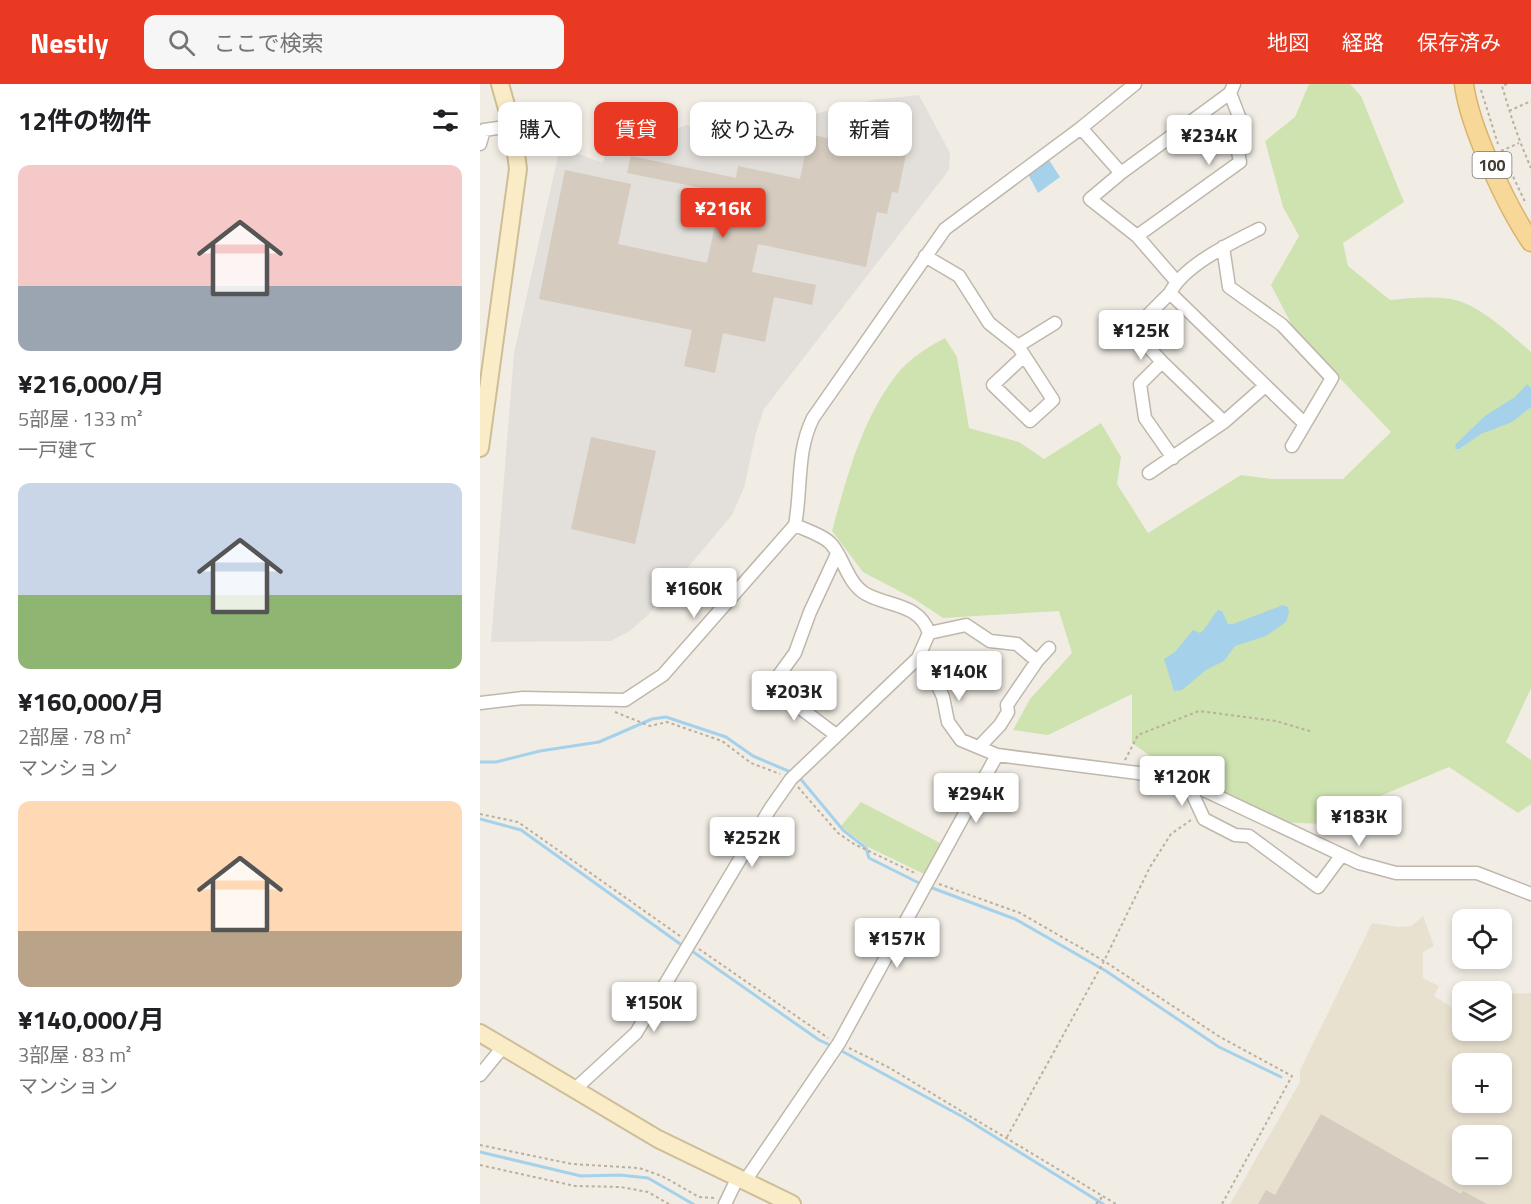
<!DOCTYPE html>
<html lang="ja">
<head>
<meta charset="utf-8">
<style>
  body { margin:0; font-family:"Titillium Web","Noto Sans JP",sans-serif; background:#f6f6f6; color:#202124; height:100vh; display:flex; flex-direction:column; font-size:22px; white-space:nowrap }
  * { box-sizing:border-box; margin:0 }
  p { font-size:20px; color:#757577 }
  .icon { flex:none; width:33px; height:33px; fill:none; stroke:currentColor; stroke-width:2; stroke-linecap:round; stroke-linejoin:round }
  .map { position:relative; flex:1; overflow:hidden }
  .drawer { display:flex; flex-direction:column; background:#fff; width:480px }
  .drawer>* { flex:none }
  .guide { position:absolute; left:18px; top:18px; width:570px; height:54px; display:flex; gap:12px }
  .controls { position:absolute; left:972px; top:825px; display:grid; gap:12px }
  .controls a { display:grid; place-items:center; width:60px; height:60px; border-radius:12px; background:#fff; box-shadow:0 3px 9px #0003; font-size:30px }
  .price { position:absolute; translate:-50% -51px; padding:0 14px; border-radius:6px; background:#fff; color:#222; font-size:20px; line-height:39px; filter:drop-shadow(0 2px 3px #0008) }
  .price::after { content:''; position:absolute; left:50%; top:36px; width:18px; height:14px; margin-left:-9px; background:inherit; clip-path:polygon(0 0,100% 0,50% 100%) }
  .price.on { background:#ea3923; color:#fff }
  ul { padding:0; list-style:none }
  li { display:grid; align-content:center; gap:12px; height:318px; padding:0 18px }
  li span { display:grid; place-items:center; height:186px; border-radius:12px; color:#555 }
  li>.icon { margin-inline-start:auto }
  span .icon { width:108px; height:108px; fill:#fffc; stroke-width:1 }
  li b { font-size:26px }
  h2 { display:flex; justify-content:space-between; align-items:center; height:72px; padding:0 18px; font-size:26px }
  .chip { padding:0 21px; border-radius:12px; background:#fff; box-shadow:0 3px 9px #0003; font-size:21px; line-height:54px }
  .chip.on { background:#ea3923; color:#fff }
  header { display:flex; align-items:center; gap:36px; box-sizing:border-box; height:84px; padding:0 30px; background:#ea3923; color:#fff }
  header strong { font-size:28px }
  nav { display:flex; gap:33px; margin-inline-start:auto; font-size:21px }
  .search { width:420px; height:54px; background:#f6f6f6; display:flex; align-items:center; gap:15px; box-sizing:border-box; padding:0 21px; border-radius:12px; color:#757577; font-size:22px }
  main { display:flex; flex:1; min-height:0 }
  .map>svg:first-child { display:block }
  .industrial { fill:#e3dfda }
  .education { fill:#e9e1d0; fill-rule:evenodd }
  .green { fill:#cee3b0 }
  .water { fill:#a5d1ea }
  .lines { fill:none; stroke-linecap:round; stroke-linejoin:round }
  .stream { stroke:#a5d1ea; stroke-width:3 }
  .building { fill:#d5cbbe }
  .street-casing { stroke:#bfb7ab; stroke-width:15 }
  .secondary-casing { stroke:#cebe97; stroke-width:20 }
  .primary-casing { stroke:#dab46a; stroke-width:21 }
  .path { stroke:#bcaf9b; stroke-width:2; stroke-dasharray:3 3; stroke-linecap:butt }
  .street { stroke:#fff; stroke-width:12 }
  .secondary { stroke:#faecc6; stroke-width:16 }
  .primary { stroke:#f7d899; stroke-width:18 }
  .labels { text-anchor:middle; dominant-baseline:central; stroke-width:4.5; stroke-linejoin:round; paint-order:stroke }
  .shield { fill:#fff; stroke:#7b7772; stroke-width:1.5 }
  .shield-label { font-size:16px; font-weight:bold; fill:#433d35 }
</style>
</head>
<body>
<header>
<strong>Nestly</strong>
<div class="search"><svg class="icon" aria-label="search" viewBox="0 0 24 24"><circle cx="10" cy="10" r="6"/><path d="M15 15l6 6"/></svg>ここで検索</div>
<nav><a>地図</a><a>経路</a><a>保存済み</a></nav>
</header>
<main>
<section class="drawer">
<h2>12件の物件<svg class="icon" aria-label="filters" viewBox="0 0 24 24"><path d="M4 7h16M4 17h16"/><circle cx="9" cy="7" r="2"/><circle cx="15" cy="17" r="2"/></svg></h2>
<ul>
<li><span style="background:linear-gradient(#f6c9c9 65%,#9aa5b1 0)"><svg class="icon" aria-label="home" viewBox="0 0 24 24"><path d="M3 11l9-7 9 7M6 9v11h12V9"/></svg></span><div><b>¥216,000/月</b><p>5部屋 · 133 m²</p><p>一戸建て</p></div></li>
<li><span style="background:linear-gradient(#c9d6e8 60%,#8fb573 0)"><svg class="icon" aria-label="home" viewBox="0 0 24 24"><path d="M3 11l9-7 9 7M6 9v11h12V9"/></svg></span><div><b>¥160,000/月</b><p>2部屋 · 78 m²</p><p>マンション</p></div></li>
<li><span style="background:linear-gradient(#ffd9b3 70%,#b9a48a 0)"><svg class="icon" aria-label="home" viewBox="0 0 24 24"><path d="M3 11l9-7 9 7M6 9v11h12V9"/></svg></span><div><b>¥140,000/月</b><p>3部屋 · 83 m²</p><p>マンション</p></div></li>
</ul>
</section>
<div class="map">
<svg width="1051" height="1120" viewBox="0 0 1051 1120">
  <rect width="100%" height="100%" fill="#f1ede5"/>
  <!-- industrial -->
  <path class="industrial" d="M439 11 470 69 469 86 284 325 276 349 264 404 252 431 168 531 150 547 131 557 11 558 34 269 78 72 88 66 123 79 125 69 207 41 239 53 392 16Z"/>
  <!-- education -->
  <path class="education" d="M943 832 954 862 943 868V894L959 902 954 912 975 925 982 920V946H1022V910L1051 909V1120H750L820 998V986L892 839 918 843 931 842ZM982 980H1022V1018H982ZM982 1052H1022V1090H982Z"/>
  <!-- green -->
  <path class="green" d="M829 0H870L881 12 924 118 863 159 868 182 910 216C930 214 960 211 979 217 1002 224 1033 252 1051 268V604L1026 658 1051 676V720L1038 729 969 683 867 726 844 740 793 738 707 698 652 659V610L568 651 533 646 550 615 592 569 579 527 463 534 436 516 383 488 352 447C367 392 382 335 417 290 429 275 449 262 465 254L477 273 489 344 539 358 564 375 621 339 641 373 637 400 668 449 761 391 791 395H863L911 348 815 247 791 201 819 152 803 123 785 57 815 33Z
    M381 718 462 760 447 789H442L388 763 361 742Z"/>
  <!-- water -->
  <path class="water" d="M569 76 580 93 558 109 548 90Z
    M1047 300 1051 304V323L1032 338 1001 350 979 365H975L976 360 1005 332 1035 313Z
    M803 521 808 523 809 528 806 538 786 552 755 562 744 577 726 586 702 606 694 607 684 575 695 568 713 546 720 549C728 543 731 533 738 526L742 527 748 540H753Z"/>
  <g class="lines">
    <!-- stream -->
    <path class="stream" d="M0 678H16L60 667 119 658 172 635 186 633 246 653 273 672 313 689
      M319 693 363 746 386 764 389 774 441 800
      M0 735 41 746 203 862
      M447 802 535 835 626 887 739 963 801 993
      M209 865 339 956 352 962
      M358 965 483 1033 623 1120
      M0 1068 101 1092 140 1091 168 1094 213 1120"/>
  </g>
  <!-- building -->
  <path class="building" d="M363 39 419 51 418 59 428 61 418 109 412 108 407 130 397 128 386 183 278 160 272 188 336 201 332 221 294 213 285 258 243 249 235 289 204 282 212 246 59 215 85 86 151 100 138 160 227 179 242 108 147 89 151 72 256 94 258 82 320 95 329 50 360 57Z
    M111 353 176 367 155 460 91 445Z
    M841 1030 981 1110 983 1107 1007 1120H778L786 1106 795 1111Z"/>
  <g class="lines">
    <defs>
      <path id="street" d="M601 44 641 89 610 115 657 152 696 197
        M0 60 4 46 32 42
        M641 89 750 9
        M779 145C751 159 704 181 690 209L825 340
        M657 152 760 78 756 57 760 35 750 9 754 0
        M743 163 749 203 802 241 852 294 812 362
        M445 172 479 192 509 239 538 262 573 316 550 337 513 301 544 272
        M690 209 653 246 682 278 744 338
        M538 262 575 239
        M682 278 660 300 665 334 693 374
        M669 389 744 338 785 302
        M449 549 486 541 510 557 537 560 557 577
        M438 574 451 586 463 613 468 638 481 656 517 671 658 689 707 698 879 779 916 789H997L1051 810
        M0 619 43 614 145 616 183 591 315 441C322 404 316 368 333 334L465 145 601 44 655 0
        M356 651 291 602 315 569 330 528 357 470
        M500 662 520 641 528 628 527 621 557 577 569 564
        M707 698 724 735 755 751 769 752 838 803 861 772
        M0 991 23 963
        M95 1005 156 949 290 725 311 695 438 574 449 549C439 519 409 523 386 510 368 500 364 475 352 461 345 452 326 446 315 441
        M265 1097 359 959 517 671
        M245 1120 258 1093"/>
      <path id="secondary" d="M0 364 38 85 33 46 20 0
        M0 949 178 1055 312 1120"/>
      <path id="primary" d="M984 0C989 42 1027 123 1051 158"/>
    </defs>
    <!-- street casing -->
    <use href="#street" class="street-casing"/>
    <!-- secondary casing -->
    <use href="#secondary" class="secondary-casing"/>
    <!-- primary casing -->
    <use href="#primary" class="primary-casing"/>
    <!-- path -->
    <path class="path" d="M1027 0 1022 2C1030 30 1039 57 1051 84
      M1001 6 1018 60
      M1029 27 1051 17
      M1021 67 1039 59
      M1023 71 1046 120
      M135 628 170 642 187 638 242 657 271 679 300 690
      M645 676 658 651 719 627 796 637 833 648
      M318 703 358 749 374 760 437 790
      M0 730 38 738 200 852
      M459 800 540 829 624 877 740 953 812 992 742 1120
      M219 865 348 954
      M369 964 408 983 636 1120
      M527 1053 624 877 670 783 691 750 711 736
      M0 1061 92 1080 159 1084 182 1092 219 1113 234 1114
      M0 1081 95 1102 141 1103 168 1108 189 1120
      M616 1120 623 1112"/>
    <!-- street -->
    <use href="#street" class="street"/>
    <!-- secondary -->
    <use href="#secondary" class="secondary"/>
    <!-- primary -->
    <use href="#primary" class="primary"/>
  </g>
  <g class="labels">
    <!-- shield labels -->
    <rect class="shield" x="992.5" y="68" width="39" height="26" rx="4.5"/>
    <g class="shield-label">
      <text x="1012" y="81">100</text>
    </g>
  </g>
</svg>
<div class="controls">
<a><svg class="icon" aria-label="locate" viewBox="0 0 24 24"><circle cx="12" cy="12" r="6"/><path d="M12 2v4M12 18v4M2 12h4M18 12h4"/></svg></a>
<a><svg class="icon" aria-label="layers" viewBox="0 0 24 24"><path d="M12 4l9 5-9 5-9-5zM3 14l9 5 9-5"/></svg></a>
<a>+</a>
<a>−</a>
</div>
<b class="price" style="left:729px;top:82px">¥234K</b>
<b class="price on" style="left:243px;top:155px">¥216K</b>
<b class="price" style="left:661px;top:277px">¥125K</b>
<b class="price" style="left:214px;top:535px">¥160K</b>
<b class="price" style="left:479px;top:618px">¥140K</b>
<b class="price" style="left:314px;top:638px">¥203K</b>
<b class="price" style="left:702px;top:723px">¥120K</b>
<b class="price" style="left:496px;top:740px">¥294K</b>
<b class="price" style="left:879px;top:763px">¥183K</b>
<b class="price" style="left:272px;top:784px">¥252K</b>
<b class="price" style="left:417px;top:885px">¥157K</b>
<b class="price" style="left:174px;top:949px">¥150K</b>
<div class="guide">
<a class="chip">購入</a>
<a class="chip on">賃貸</a>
<a class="chip">絞り込み</a>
<a class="chip">新着</a>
</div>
</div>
</main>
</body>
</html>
